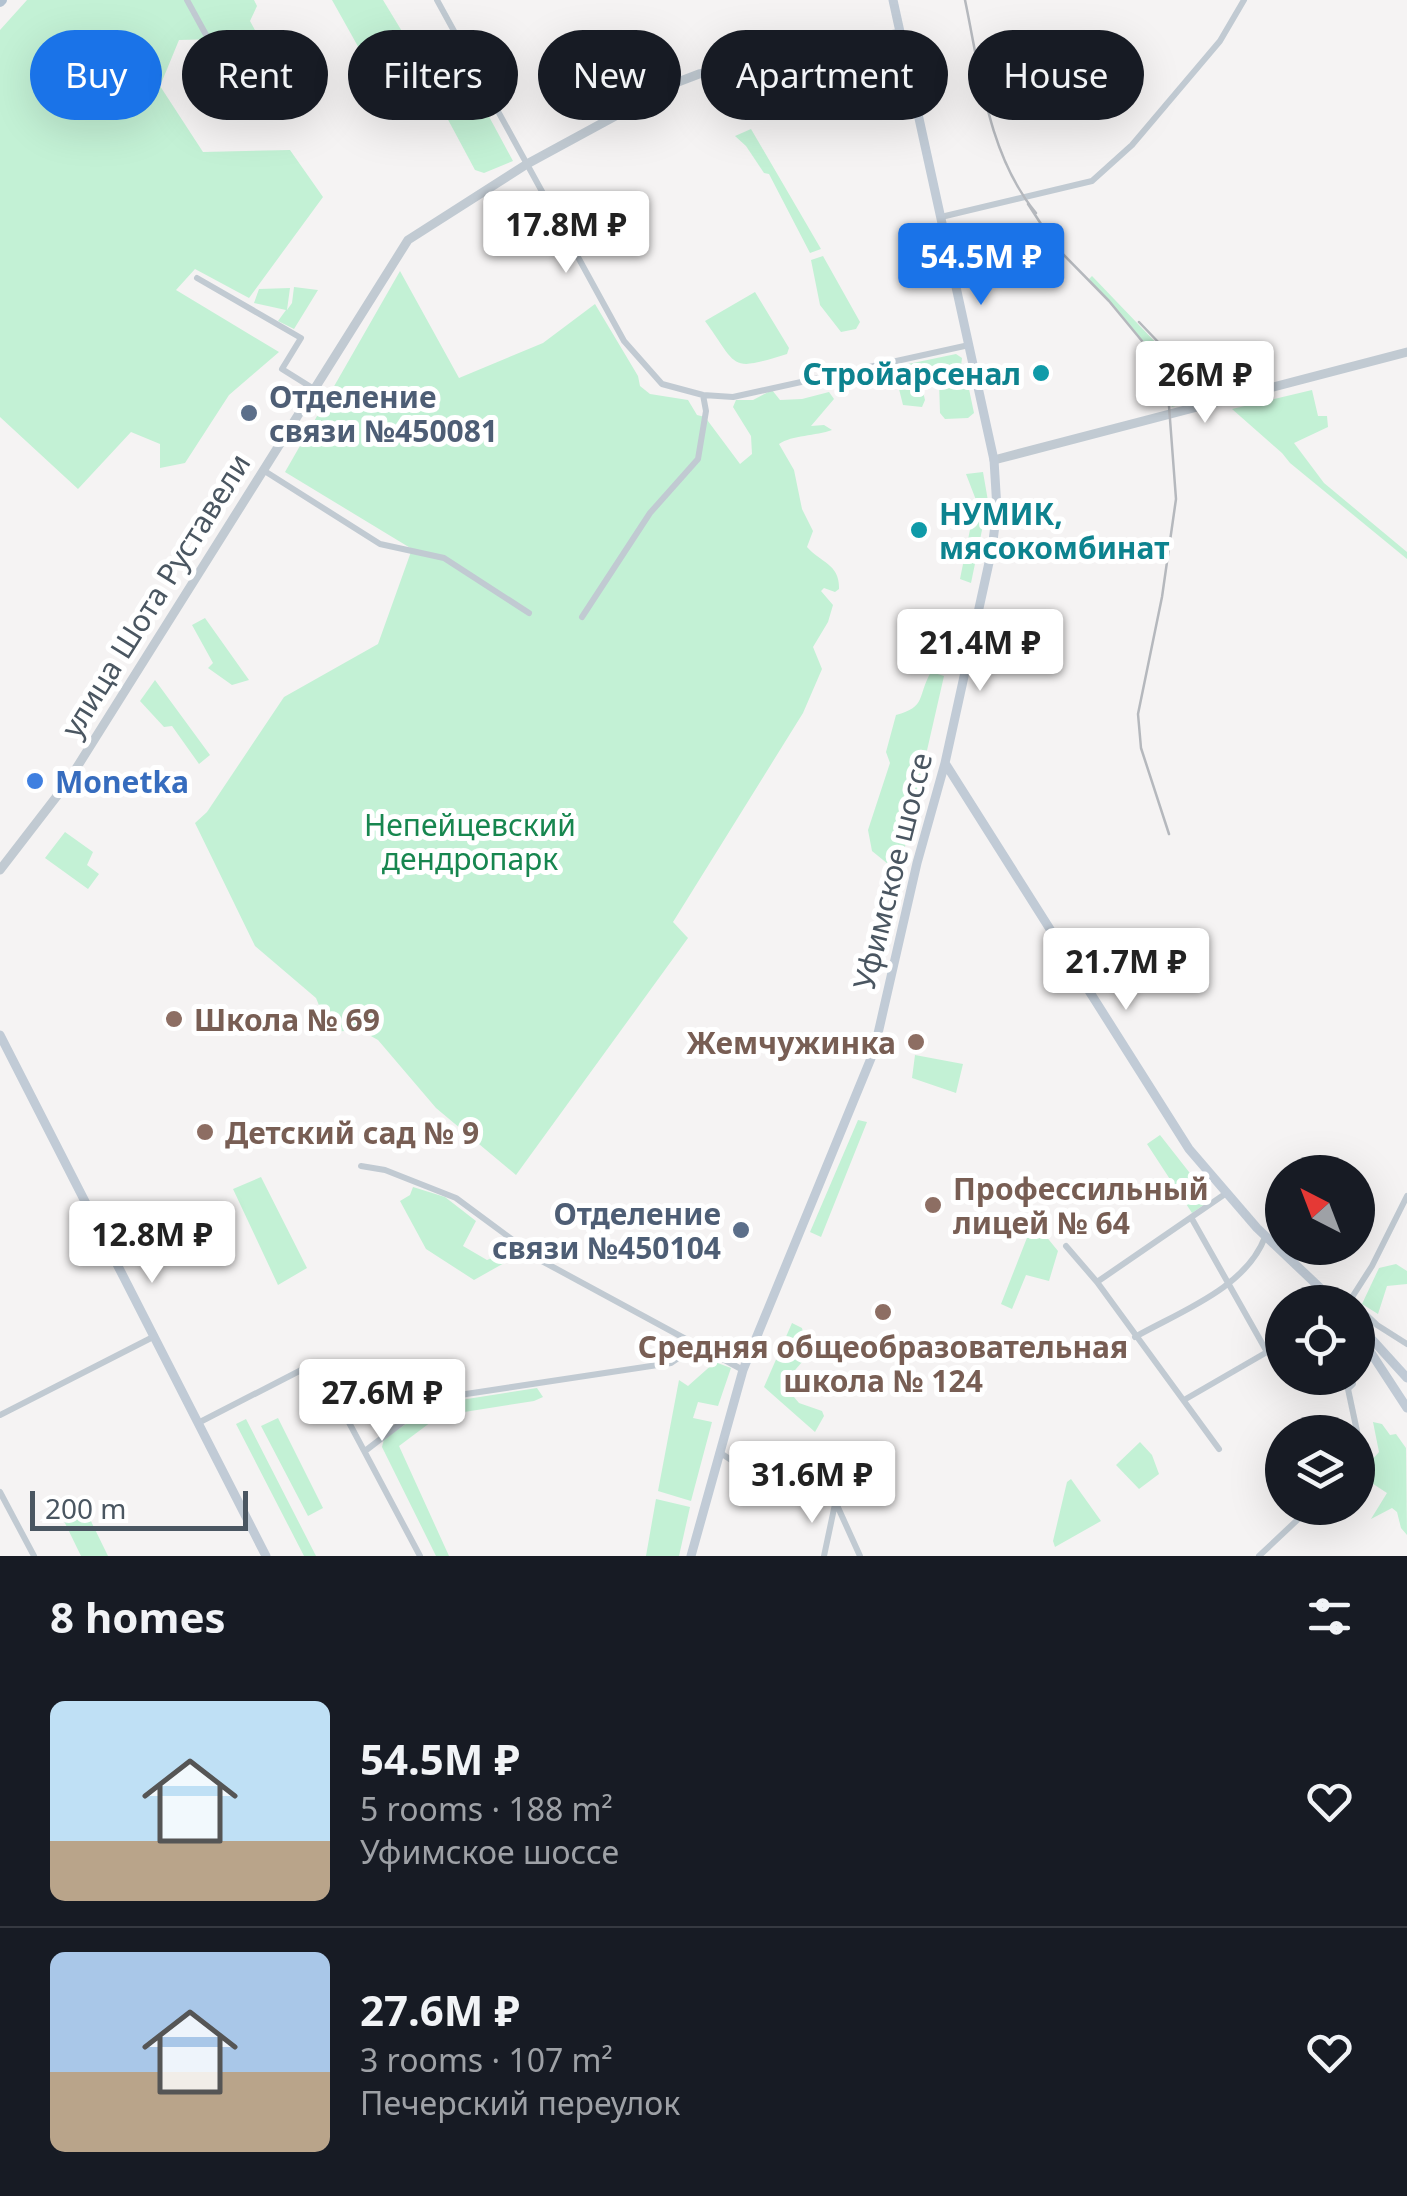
<!DOCTYPE html>
<html lang="en">
<head>
<meta charset="utf-8">
<style>
  body { margin:0; font-family:"Noto Sans",sans-serif; background:#20242c; color:#f1f3f6; height:100vh; display:flex; flex-direction:column; font-size:38px; white-space:nowrap }
  * { box-sizing:border-box; margin:0 }
  p { font-size:32px; color:#9ea1a6 }
  .icon { flex:none; width:55px; height:55px; fill:none; stroke:currentColor; stroke-width:2; stroke-linecap:round; stroke-linejoin:round }
  .map { position:relative; height:1556px; overflow:hidden }
  .details { display:flex; flex-direction:column; background:#171b24; flex:1 }
  .details>* { flex:none }
  .banner { position:absolute; left:30px; top:30px; width:1348px; height:90px; display:flex; gap:20px }
  .needle { width:65px; rotate:318deg }
  .tools { position:absolute; left:1265px; top:1155px; display:grid; gap:20px }
  .tools a { display:grid; place-items:center; width:110px; height:110px; border-radius:50%; background:#171b24; box-shadow:0 10px 40px #0002; font-size:50px }
  .scale { position:absolute; left:30px; bottom:25px; width:218px; box-sizing:border-box; padding-left:10px; border:5px solid #4a5661; border-top:0; font-size:28px; line-height:35px; white-space:nowrap; color:#4a5661; -webkit-text-stroke:8px #fff; paint-order:stroke }
  .price { position:absolute; translate:-50% -85px; padding:0 22px; border-radius:10px; background:#fff; color:#222; font-size:32px; line-height:65px; filter:drop-shadow(0 2px 5px #0008) }
  .price::after { content:''; position:absolute; left:50%; top:60px; width:30px; height:22px; margin-left:-15px; background:inherit; clip-path:polygon(0 0,100% 0,50% 100%) }
  .price.current { background:#1a73e8; color:#fff }
  ul { padding:0; list-style:none }
  li { display:flex; align-items:center; gap:30px; height:250px; padding:0 50px }
  li+li { border-top:2px solid #363941 }
  li span { display:grid; place-items:center; flex:none; width:280px; height:200px; border-radius:15px; color:#555 }
  li>.icon { margin-inline-start:auto }
  span .icon { width:120px; height:120px; fill:#fffc; stroke-width:1 }
  li b { font-size:42px }
  h2 { display:flex; justify-content:space-between; align-items:center; height:120px; padding:0 50px; font-size:42px }
  .chip { padding:0 35px; border-radius:45px; background:#171b24; box-shadow:0 10px 40px #0002; font-size:35px; line-height:90px }
  .chip.current { background:#1a73e8; color:#fff }
  .map>svg:first-child { display:block }
  .green { fill:#c3f1d5 }
  .lines { fill:none; stroke-linecap:round; stroke-linejoin:round }
  .minor { stroke:#c1cad2; stroke-width:6 }
  .tertiary { stroke:#c1cad2; stroke-width:9 }
  .secondary { stroke:#c1cbd6; stroke-width:9 }
  .primary { stroke:#b3c2d1; stroke-width:10 }
  .rail { stroke:#b5b8bd; stroke-width:2.5 }
  .culture-dot { fill:#0f9aa8; stroke:#fff; stroke-width:4 }
  .service-dot { fill:#5c6f8a; stroke:#fff; stroke-width:4 }
  .shop-dot { fill:#3f7fe0; stroke:#fff; stroke-width:4 }
  .education-dot { fill:#8d6e63; stroke:#fff; stroke-width:4 }
  .labels { text-anchor:middle; dominant-baseline:central; stroke-width:10; stroke-linejoin:round; paint-order:stroke }
  .culture-label { font-size:30px; font-weight:bold; fill:#0d838f; stroke:#fff; text-anchor:end }
  .service-label { font-size:30px; font-weight:bold; fill:#4e5e75; stroke:#fff; text-anchor:start }
  .street-label { font-size:30px; fill:#4a5661; stroke:#fff }
  .shop-label { font-size:30px; font-weight:bold; fill:#366cbe; stroke:#fff; text-anchor:start }
  .park-label { font-size:30px; fill:#17864f; stroke:#fff }
  .education-label { font-size:30px; font-weight:bold; fill:#785e54; stroke:#fff; text-anchor:start }
</style>
</head>
<body>
<div class="map">
<svg width="1407" height="1556" viewBox="0 0 1407 1556">
  <rect width="100%" height="100%" fill="#f5f3f3"/>
  <!-- green -->
  <path class="green" d="M27 0H254L257 6 250 21 266 50 259 57 251 52 238 30 219 39 179 40 160 86 203 152 290 150 323 197 249 298 195 269 176 290 279 352 229 395 185 463 160 468V444L131 432 78 489 0 417V30Z
    M332 0H383L420 61 379 84Z
    M479 98 513 161 484 173 475 170 445 114Z
    M751 129 821 249 810 253 769 174 764 173 746 146 735 136Z
    M823 256 860 322 856 329 841 332 820 305 811 260Z
    M400 271 459 378 543 343 595 304 638 376 640 386 650 394 688 400 697 415 705 417 740 464 752 454 751 436 733 407 736 400H753L772 390 780 400 802 399 829 392 834 399 811 426 824 425 832 430C816 436 792 435 779 444L794 470 802 509 813 531 807 547C821 563 840 564 839 589L835 592 824 588 821 591 833 605 828 622 813 647 822 669 803 713 673 922 688 938 516 1175 436 1108 378 1040 360 1030 330 1032 316 998 255 946 195 823 207 812 284 697 378 644 412 549 285 472Z
    M1092 276 1208 397 1172 407 1144 342 1089 279Z
    M294 287 318 290 294 329 278 321 286 310 254 303 259 289 290 288 287 310 292 303Z
    M755 292 789 348 787 354C729 372 739 368 705 321Z
    M956 354 962 358 961 366 919 375 925 400 922 407 903 405 897 381 908 364Z
    M965 370 974 413 968 418 945 419 940 413 939 381Z
    M1312 390 1318 416H1327L1328 427 1294 443 1324 483 1407 552V559L1290 463 1282 453 1232 409Z
    M983 472 988 501 971 583 960 579 976 500 966 474Z
    M205 618 249 680 232 685 208 668 213 663 192 625Z
    M931 672 944 676 899 873 872 851 868 830 890 763 886 752 896 715C927 707 917 696 931 672Z
    M155 680 210 755 199 764 172 726 164 727 140 701Z
    M65 832 93 852 87 865 99 874 88 889 45 858Z
    M915 1055 963 1064 956 1093 912 1078Z
    M858 1120 867 1122 821 1237 810 1232Z
    M1160 1135 1211 1200 1192 1213 1147 1144Z
    M261 1177 307 1268 278 1285 233 1189Z
    M413 1187 445 1197 476 1221 463 1246 487 1260 504 1253 506 1262 474 1280 426 1249 400 1201 410 1195Z
    M1036 1224 1058 1251 1049 1281 1026 1275 1012 1309 1001 1304 1032 1225Z
    M1396 1264 1407 1271V1284L1387 1286 1378 1314 1362 1304 1379 1268Z
    M792 1323 802 1328 808 1355 783 1384 799 1403 822 1411 824 1416 815 1432 764 1387Z
    M715 1362 731 1368 718 1406 698 1402 693 1418 712 1422 691 1501 658 1491 679 1380 688 1386Z
    M537 1388 543 1397 534 1401 439 1416 399 1446 449 1556H436L382 1447 384 1439 435 1404Z
    M278 1418 323 1508 308 1516 261 1426Z
    M246 1419 316 1556H304L236 1424Z
    M1373 1422 1382 1424 1390 1435 1396 1434 1406 1448 1407 1535 1401 1528 1397 1512 1392 1508 1371 1519 1387 1493 1367 1480 1363 1470 1379 1452Z
    M1140 1442 1152 1455 1159 1474 1139 1489 1116 1465Z
    M1071 1479 1101 1521 1055 1547 1053 1541 1067 1482Z
    M656 1499 690 1507 679 1556H646Z
    M85 1509 108 1556H81L64 1521Z"/>
  <g class="lines">
    <!-- minor -->
    <path class="minor" d="M187 0 216 53
      M437 0 624 341 662 384 703 395 733 397 969 345
      M941 217 1092 181 1132 145 1220 41 1244 0
      M197 278 301 338 282 369 314 389
      M263 470 380 544 444 558 529 613
      M582 617 650 513 698 459 706 411 703 395
      M361 1166 385 1170 456 1198 540 1260 743 1370
      M1192 1219 1267 1352
      M1066 1246 1097 1282 1219 1449
      M1097 1282 1225 1194
      M1349 1302 1372 1266 1407 1196
      M1358 1307 1377 1325 1407 1344
      M1135 1337C1179 1312 1246 1288 1265 1237
      M1352 1378 1353 1384 1348 1389 1361 1450 1358 1461
      M1184 1400 1267 1352 1282 1338
      M0 1415 155 1336
      M200 1422 311 1365 320 1368 420 1556
      M365 1451 433 1399 671 1363 684 1354 692 1342
      M719 1452 766 1483 836 1503 860 1556
      M0 1492 34 1556
      M824 1556 835 1504
      M1259 1556 1310 1508"/>
    <!-- tertiary -->
    <path class="tertiary" d="M994 460 1407 352
      M0 870 67 783 408 240 527 164 678 82 699 74 900 33"/>
    <!-- secondary -->
    <path class="secondary" d="M945 763 1189 1149 1257 1228 1335 1302
      M0 1035 266 1556
      M1358 1324 1407 1378
      M1358 1333 1407 1408
      M691 1556 743 1370 874 1051 917 863 945 763 992 549 997 509 994 460 893 0"/>
    <!-- primary -->
    <path class="primary" d="M0 2 2 0"/>
    <!-- rail -->
    <path class="rail" d="M965 0C980 71 988 155 1036 213
      M1028 204 1056 247 1109 301 1142 341 1169 406 1176 499 1162 597 1138 714 1141 748 1169 834
      M1139 322 1208 394"/>
  </g>
  <!-- markers -->
  <g class="culture-dot">
    <circle cx="1041" cy="373" r="10"/>
    <circle cx="919" cy="530" r="10"/>
  </g>
  <g class="service-dot">
    <circle cx="249" cy="413" r="10"/>
    <circle cx="741" cy="1230" r="10"/>
  </g>
  <circle class="shop-dot" cx="35" cy="781" r="10"/>
  <g class="education-dot">
    <circle cx="174" cy="1019" r="10"/>
    <circle cx="916" cy="1042" r="10"/>
    <circle cx="205" cy="1132" r="10"/>
    <circle cx="933" cy="1205" r="10"/>
    <circle cx="883" cy="1312" r="10"/>
  </g>
  <g class="labels">
    <!-- culture labels -->
    <g class="culture-label">
      <text x="1021" y="373">Стройарсенал</text>
      <text x="939" y="513" text-anchor="start">НУМИК,<tspan x="939" dy="34">мясокомбинат</tspan></text>
    </g>
    <!-- service labels -->
    <g class="service-label">
      <text x="269" y="396">Отделение<tspan x="269" dy="34">связи №450081</tspan></text>
      <text x="721" y="1213" text-anchor="end">Отделение<tspan x="721" dy="34">связи №450104</tspan></text>
    </g>
    <!-- street labels -->
    <g class="street-label">
      <text transform="translate(155 595) rotate(-58)">улица Шота Руставели</text>
      <text transform="translate(892 871) rotate(-76)">Уфимское шоссе</text>
    </g>
    <!-- shop labels -->
    <g class="shop-label">
      <text x="55" y="781">Monetka</text>
    </g>
    <!-- park labels -->
    <g class="park-label">
      <text x="470" y="824">Непейцевский<tspan x="470" dy="34">дендропарк</tspan></text>
    </g>
    <!-- education labels -->
    <g class="education-label">
      <text x="194" y="1019">Школа № 69</text>
      <text x="896" y="1042" text-anchor="end">Жемчужинка</text>
      <text x="225" y="1132">Детский сад № 9</text>
      <text x="953" y="1188">Профессильный<tspan x="953" dy="34">лицей № 64</tspan></text>
      <text x="883" y="1346" text-anchor="middle">Средняя общеобразовательная<tspan x="883" dy="34">школа № 124</tspan></text>
    </g>
  </g>
</svg>
<div class="tools">
<a><svg class="needle" viewBox="-14 -14 28 28"><path d="M0-13l5 13h-10z" fill="#e53935"/><path d="M0 13l5-13h-10z" fill="#9ea1a6"/></svg></a>
<a><svg class="icon" aria-label="locate" viewBox="0 0 24 24"><circle cx="12" cy="12" r="6"/><path d="M12 2v4M12 18v4M2 12h4M18 12h4"/></svg></a>
<a><svg class="icon" aria-label="layers" viewBox="0 0 24 24"><path d="M12 4l9 5-9 5-9-5zM3 14l9 5 9-5"/></svg></a>
</div>
<div class="scale">200 m</div>
<b class="price" style="left:566px;top:276px">17.8M ₽</b>
<b class="price current" style="left:981px;top:308px">54.5M ₽</b>
<b class="price" style="left:1205px;top:426px">26M ₽</b>
<b class="price" style="left:980px;top:694px">21.4M ₽</b>
<b class="price" style="left:1126px;top:1013px">21.7M ₽</b>
<b class="price" style="left:152px;top:1286px">12.8M ₽</b>
<b class="price" style="left:382px;top:1444px">27.6M ₽</b>
<b class="price" style="left:812px;top:1526px">31.6M ₽</b>
<div class="banner">
<a class="chip current">Buy</a>
<a class="chip">Rent</a>
<a class="chip">Filters</a>
<a class="chip">New</a>
<a class="chip">Apartment</a>
<a class="chip">House</a>
</div>
</div>
<section class="details">
<h2>8 homes<svg class="icon" aria-label="filters" viewBox="0 0 24 24"><path d="M4 7h16M4 17h16"/><circle cx="9" cy="7" r="2"/><circle cx="15" cy="17" r="2"/></svg></h2>
<ul>
<li><span style="background:linear-gradient(#bfe0f5 70%,#b9a48a 0)"><svg class="icon" aria-label="home" viewBox="0 0 24 24"><path d="M3 11l9-7 9 7M6 9v11h12V9"/></svg></span><div><b>54.5M ₽</b><p>5 rooms · 188 m²</p><p>Уфимское шоссе</p></div><svg class="icon" aria-label="heart" viewBox="0 0 24 24"><path d="M12 20l-8-8c-3-5 5-10 8-4 3-6 11-1 8 4z"/></svg></li>
<li><span style="background:linear-gradient(#a9c7e8 60%,#b9a48a 0)"><svg class="icon" aria-label="home" viewBox="0 0 24 24"><path d="M3 11l9-7 9 7M6 9v11h12V9"/></svg></span><div><b>27.6M ₽</b><p>3 rooms · 107 m²</p><p>Печерский переулок</p></div><svg class="icon" aria-label="heart" viewBox="0 0 24 24"><path d="M12 20l-8-8c-3-5 5-10 8-4 3-6 11-1 8 4z"/></svg></li>
</ul>
</section>
</body>
</html>
